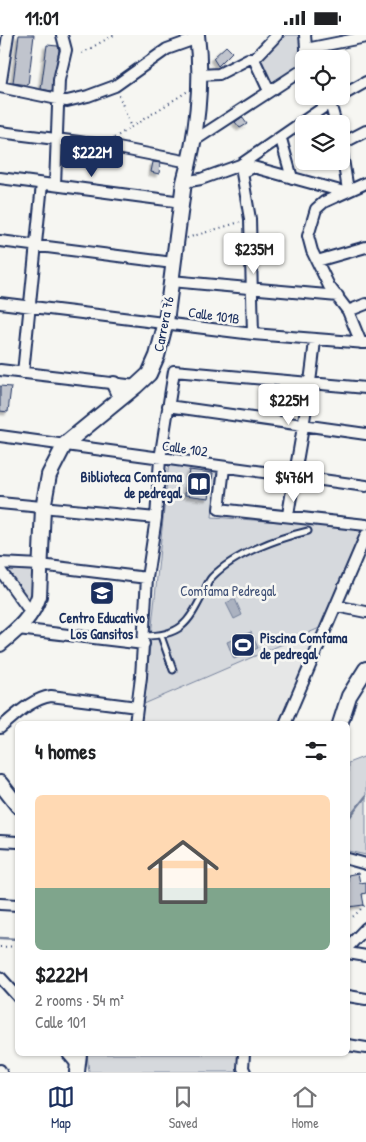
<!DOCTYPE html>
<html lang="en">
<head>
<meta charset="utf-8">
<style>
  body { margin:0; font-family:"Patrick Hand",sans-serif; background:#f6f6f6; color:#202124; height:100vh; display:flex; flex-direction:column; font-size:19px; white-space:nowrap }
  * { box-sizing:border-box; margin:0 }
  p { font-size:16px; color:#757577 }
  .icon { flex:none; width:28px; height:28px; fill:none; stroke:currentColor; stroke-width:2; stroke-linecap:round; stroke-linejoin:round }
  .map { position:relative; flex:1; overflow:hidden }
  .drawer { position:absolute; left:15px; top:686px; width:335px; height:335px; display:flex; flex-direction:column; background:#fff; border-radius:8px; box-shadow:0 1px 4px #0004 }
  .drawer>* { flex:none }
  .controls { position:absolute; left:295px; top:15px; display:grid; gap:10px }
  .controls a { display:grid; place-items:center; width:55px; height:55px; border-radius:8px; background:#fff; box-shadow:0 1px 4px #0004; font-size:25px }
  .price { position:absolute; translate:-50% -42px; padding:0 11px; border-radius:5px; background:#fff; color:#222; font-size:16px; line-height:32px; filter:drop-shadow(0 1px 2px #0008) }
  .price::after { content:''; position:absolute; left:50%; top:30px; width:15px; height:11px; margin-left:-8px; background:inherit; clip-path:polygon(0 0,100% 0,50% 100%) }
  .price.selected { background:#1b2f5e; color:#fff }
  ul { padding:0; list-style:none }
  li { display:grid; align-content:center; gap:10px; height:265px; padding:0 20px }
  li+li { border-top:1px solid #e0e0e0 }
  li span { display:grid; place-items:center; height:155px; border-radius:8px; color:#555 }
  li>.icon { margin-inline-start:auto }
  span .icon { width:90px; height:90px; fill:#fffc; stroke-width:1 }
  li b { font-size:21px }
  h2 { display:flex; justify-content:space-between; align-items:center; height:60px; padding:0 20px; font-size:21px }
  .status { display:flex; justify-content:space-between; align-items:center; height:35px; padding:0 25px; background:#fff; direction:ltr }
  .status svg { height:14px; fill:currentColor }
  .dock { display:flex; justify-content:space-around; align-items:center; height:70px; border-top:1px solid #e0e0e0; background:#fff; font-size:14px; color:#757577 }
  .dock a { display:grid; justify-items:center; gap:2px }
  .dock .selected { color:#1b2f5e }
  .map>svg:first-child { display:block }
  .built { fill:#e6e7e7 }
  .green { fill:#d6d9dd; stroke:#78849e }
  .water { fill:#abb2c0; stroke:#717e99 }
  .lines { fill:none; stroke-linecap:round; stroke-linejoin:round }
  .stream { stroke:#717e99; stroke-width:2.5 }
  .building { fill:#c0c4cd; stroke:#1b2f5e; filter:url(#shadow) }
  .lane-casing { stroke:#1b2f5e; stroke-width:9 }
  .street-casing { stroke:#1b2f5e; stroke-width:14 }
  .secondary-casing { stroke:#1b2f5e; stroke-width:18 }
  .path { stroke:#1b2f5e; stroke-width:2; stroke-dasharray:1 4; stroke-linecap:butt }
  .lane { stroke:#f6f6f2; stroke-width:5 }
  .street { stroke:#f6f6f2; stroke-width:10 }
  .secondary { stroke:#f6f6f2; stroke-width:14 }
  .labels { text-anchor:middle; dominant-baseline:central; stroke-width:5; stroke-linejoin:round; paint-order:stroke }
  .street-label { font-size:14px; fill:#1b2f5e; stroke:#f6f6f2 }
  .poi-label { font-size:14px; font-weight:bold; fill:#1b2f5e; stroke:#f6f6f2; text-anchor:end }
  .park-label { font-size:14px; fill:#405177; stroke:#f6f6f2 }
</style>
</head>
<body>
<div class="status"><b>11:01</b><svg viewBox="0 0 49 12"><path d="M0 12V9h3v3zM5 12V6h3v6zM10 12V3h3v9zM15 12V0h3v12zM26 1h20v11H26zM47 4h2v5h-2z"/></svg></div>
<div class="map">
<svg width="366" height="1037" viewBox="0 0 366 1037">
  <defs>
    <filter id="shadow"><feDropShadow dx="-3" dy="3" stdDeviation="1" flood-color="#0004"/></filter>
  </defs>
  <rect width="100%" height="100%" fill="#f6f6f2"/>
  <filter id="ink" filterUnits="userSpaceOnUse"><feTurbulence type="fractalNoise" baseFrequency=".02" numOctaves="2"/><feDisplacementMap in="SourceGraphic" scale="10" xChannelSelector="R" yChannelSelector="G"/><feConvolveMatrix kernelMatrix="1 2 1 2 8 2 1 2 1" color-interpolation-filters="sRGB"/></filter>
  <g filter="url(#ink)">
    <!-- built -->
    <path class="built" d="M322 592 282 689H141L144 669Z"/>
    <!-- green -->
    <path class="green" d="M286 0H300L302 29 274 51 260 25Z
      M169 426 218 431 212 482 364 493 322 592 144 669Z
      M1 532 40 535 31 575Z
      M366 721V820L348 816V728Z
      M87 1019H238V1037H89Z"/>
    <!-- water -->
    <path class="water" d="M235 564 242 580 234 584 226 568Z
      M251 597 258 613 234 624 227 607Z"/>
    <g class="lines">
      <!-- stream -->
      <path class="stream" d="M348 784 366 761
        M0 903 18 904"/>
    </g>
    <!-- building -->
    <path class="building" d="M19 0H34L28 50 13 48Z
      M47 10 58 11 59 15 52 56 41 54Z
      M226 11 232 17 218 31 213 23Z
      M242 82 247 89 240 93 235 87Z
      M153 127 160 128 159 139 151 137Z
      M0 351 11 352 8 377 0 376Z
      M189 435 213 438 209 463 185 460Z
      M358 838 360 848 366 847V858L362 859 364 870 348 872V840Z"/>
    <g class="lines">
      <defs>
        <path id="lane" d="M144 601C180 601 188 589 203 559 206 553 208 546 212 542 234 519 278 503 308 496
          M161 601 173 635"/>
        <path id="street" d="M305 0 307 24
          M306 14 366 2
          M254 24 269 56
          M200 40 219 39 248 24H254L277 0
          M0 52 67 66 88 61 115 51 167 14 198 3
          M0 52 8 0
          M328 61 336 89
          M341 61 366 47
          M0 97 103 110 189 127
          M281 104 292 143
          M192 107 304 34
          M341 109 366 96
          M341 112 348 155
          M0 143 182 167
          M184 147 201 144 240 130 340 61
          M55 150 59 45 66 15 62 0
          M0 206 173 228
          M317 226 366 212
          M171 246 338 261
          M0 268 253 299 366 308
          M348 276 366 269
          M253 299 250 184 242 138 253 132 344 157
          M361 308 348 276 329 251 312 216 308 201 316 174 324 167 366 148
          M0 335 136 351
          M23 338 42 149
          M168 371 366 399
          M0 401 366 451
          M224 433 219 474 366 490
          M0 468 156 483
          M288 480C297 422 310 363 315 304
          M0 528 40 530 147 543
          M0 535 32 579
          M336 571 366 577
          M18 594 144 609
          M135 689 141 642 147 543 156 483 160 424 174 336 366 353
          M285 689 366 500
          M0 693C16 680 31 664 51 661L137 672
          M0 806 18 807
          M348 824 366 829
          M0 869 18 870
          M348 912 366 893
          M348 918 366 921
          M0 942 18 962
          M348 961 366 964
          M348 1010 366 1013
          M68 1019 79 1032
          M244 1019 243 1033 245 1037
          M0 1035 1 1037"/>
        <path id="secondary" d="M114 349 120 362 116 367
          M0 609C17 595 32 583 39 561L43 473 49 440 65 409 136 351 149 339 157 321 166 287 184 147C197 101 203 47 197 0
          M340 689 349 661 366 634
          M0 748 18 771
          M77 1037 79 1019"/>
      </defs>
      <!-- lane casing -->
      <use href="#lane" class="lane-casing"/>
      <!-- street casing -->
      <use href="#street" class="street-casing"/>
      <!-- secondary casing -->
      <use href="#secondary" class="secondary-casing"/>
      <!-- path -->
      <path class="path" d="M82 18 114 0
        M119 60 131 93
        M114 103 188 56
        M187 203 240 187
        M348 883 354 881 366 869
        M0 912 18 911"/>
      <!-- lane -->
      <use href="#lane" class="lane"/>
      <!-- street -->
      <use href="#street" class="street"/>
      <!-- secondary -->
      <use href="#secondary" class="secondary"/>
    </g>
  </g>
  <!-- icons -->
  <defs>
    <symbol id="library-square" viewBox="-11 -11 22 22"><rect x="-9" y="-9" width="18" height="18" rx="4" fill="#1b2f5e" stroke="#f6f6f2"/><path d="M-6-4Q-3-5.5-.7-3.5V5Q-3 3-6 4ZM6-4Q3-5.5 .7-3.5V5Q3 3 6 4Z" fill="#fff"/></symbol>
    <symbol id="school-square" viewBox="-11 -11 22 22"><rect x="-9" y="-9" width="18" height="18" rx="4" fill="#1b2f5e" stroke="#f6f6f2"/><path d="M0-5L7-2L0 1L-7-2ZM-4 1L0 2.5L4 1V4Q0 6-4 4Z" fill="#fff"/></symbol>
    <symbol id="stadium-square" viewBox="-11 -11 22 22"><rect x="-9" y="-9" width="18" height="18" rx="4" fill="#1b2f5e" stroke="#f6f6f2"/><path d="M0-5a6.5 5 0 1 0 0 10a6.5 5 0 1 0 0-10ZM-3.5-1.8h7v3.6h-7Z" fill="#fff"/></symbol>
  </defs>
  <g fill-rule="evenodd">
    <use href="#library-square" x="185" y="435" width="28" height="28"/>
    <use href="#school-square" x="88" y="544" width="28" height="28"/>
    <use href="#stadium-square" x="229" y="596" width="28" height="28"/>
  </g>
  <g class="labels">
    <!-- street labels -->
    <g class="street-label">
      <text transform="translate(214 280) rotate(8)">Calle 101B</text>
      <text transform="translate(163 289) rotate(-79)">Carrera 76</text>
      <text transform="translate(185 413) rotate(8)">Calle 102</text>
    </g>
    <!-- poi labels -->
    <g class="poi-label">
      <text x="182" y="441">Biblioteca Comfama<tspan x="182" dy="16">de pedregal</tspan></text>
      <text x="102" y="582" text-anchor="middle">Centro Educativo<tspan x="102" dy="16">Los Gansitos</tspan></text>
      <text x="260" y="602" text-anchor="start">Piscina Comfama<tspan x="260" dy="16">de pedregal</tspan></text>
    </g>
    <!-- park labels -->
    <g class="park-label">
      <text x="228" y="555">Comfama Pedregal</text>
    </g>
  </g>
</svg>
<div class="controls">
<a><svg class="icon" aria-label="locate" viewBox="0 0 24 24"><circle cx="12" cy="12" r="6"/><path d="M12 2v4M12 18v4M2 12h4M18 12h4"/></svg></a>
<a><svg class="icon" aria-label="layers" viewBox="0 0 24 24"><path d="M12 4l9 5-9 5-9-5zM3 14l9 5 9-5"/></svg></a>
</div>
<b class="price selected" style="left:92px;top:143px">$222M</b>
<b class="price" style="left:254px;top:240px">$235M</b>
<b class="price" style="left:289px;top:391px">$225M</b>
<b class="price" style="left:294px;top:468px">$476M</b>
<section class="drawer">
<h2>4 homes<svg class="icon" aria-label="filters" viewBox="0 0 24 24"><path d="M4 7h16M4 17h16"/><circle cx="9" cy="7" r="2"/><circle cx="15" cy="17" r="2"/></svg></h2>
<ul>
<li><span style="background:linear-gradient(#ffd9b3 60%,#7fa58c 0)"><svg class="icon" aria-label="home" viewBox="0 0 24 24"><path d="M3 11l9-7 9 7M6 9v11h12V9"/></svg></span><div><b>$222M</b><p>2 rooms · 54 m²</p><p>Calle 101</p></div></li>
</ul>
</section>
</div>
<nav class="dock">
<a class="selected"><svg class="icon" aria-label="map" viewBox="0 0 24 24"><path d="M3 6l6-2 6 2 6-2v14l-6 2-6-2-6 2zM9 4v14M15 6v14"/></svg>Map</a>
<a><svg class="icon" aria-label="saved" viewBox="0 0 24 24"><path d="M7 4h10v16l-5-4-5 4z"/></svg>Saved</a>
<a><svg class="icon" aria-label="home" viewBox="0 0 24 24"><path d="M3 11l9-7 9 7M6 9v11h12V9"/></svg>Home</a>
</nav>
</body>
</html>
